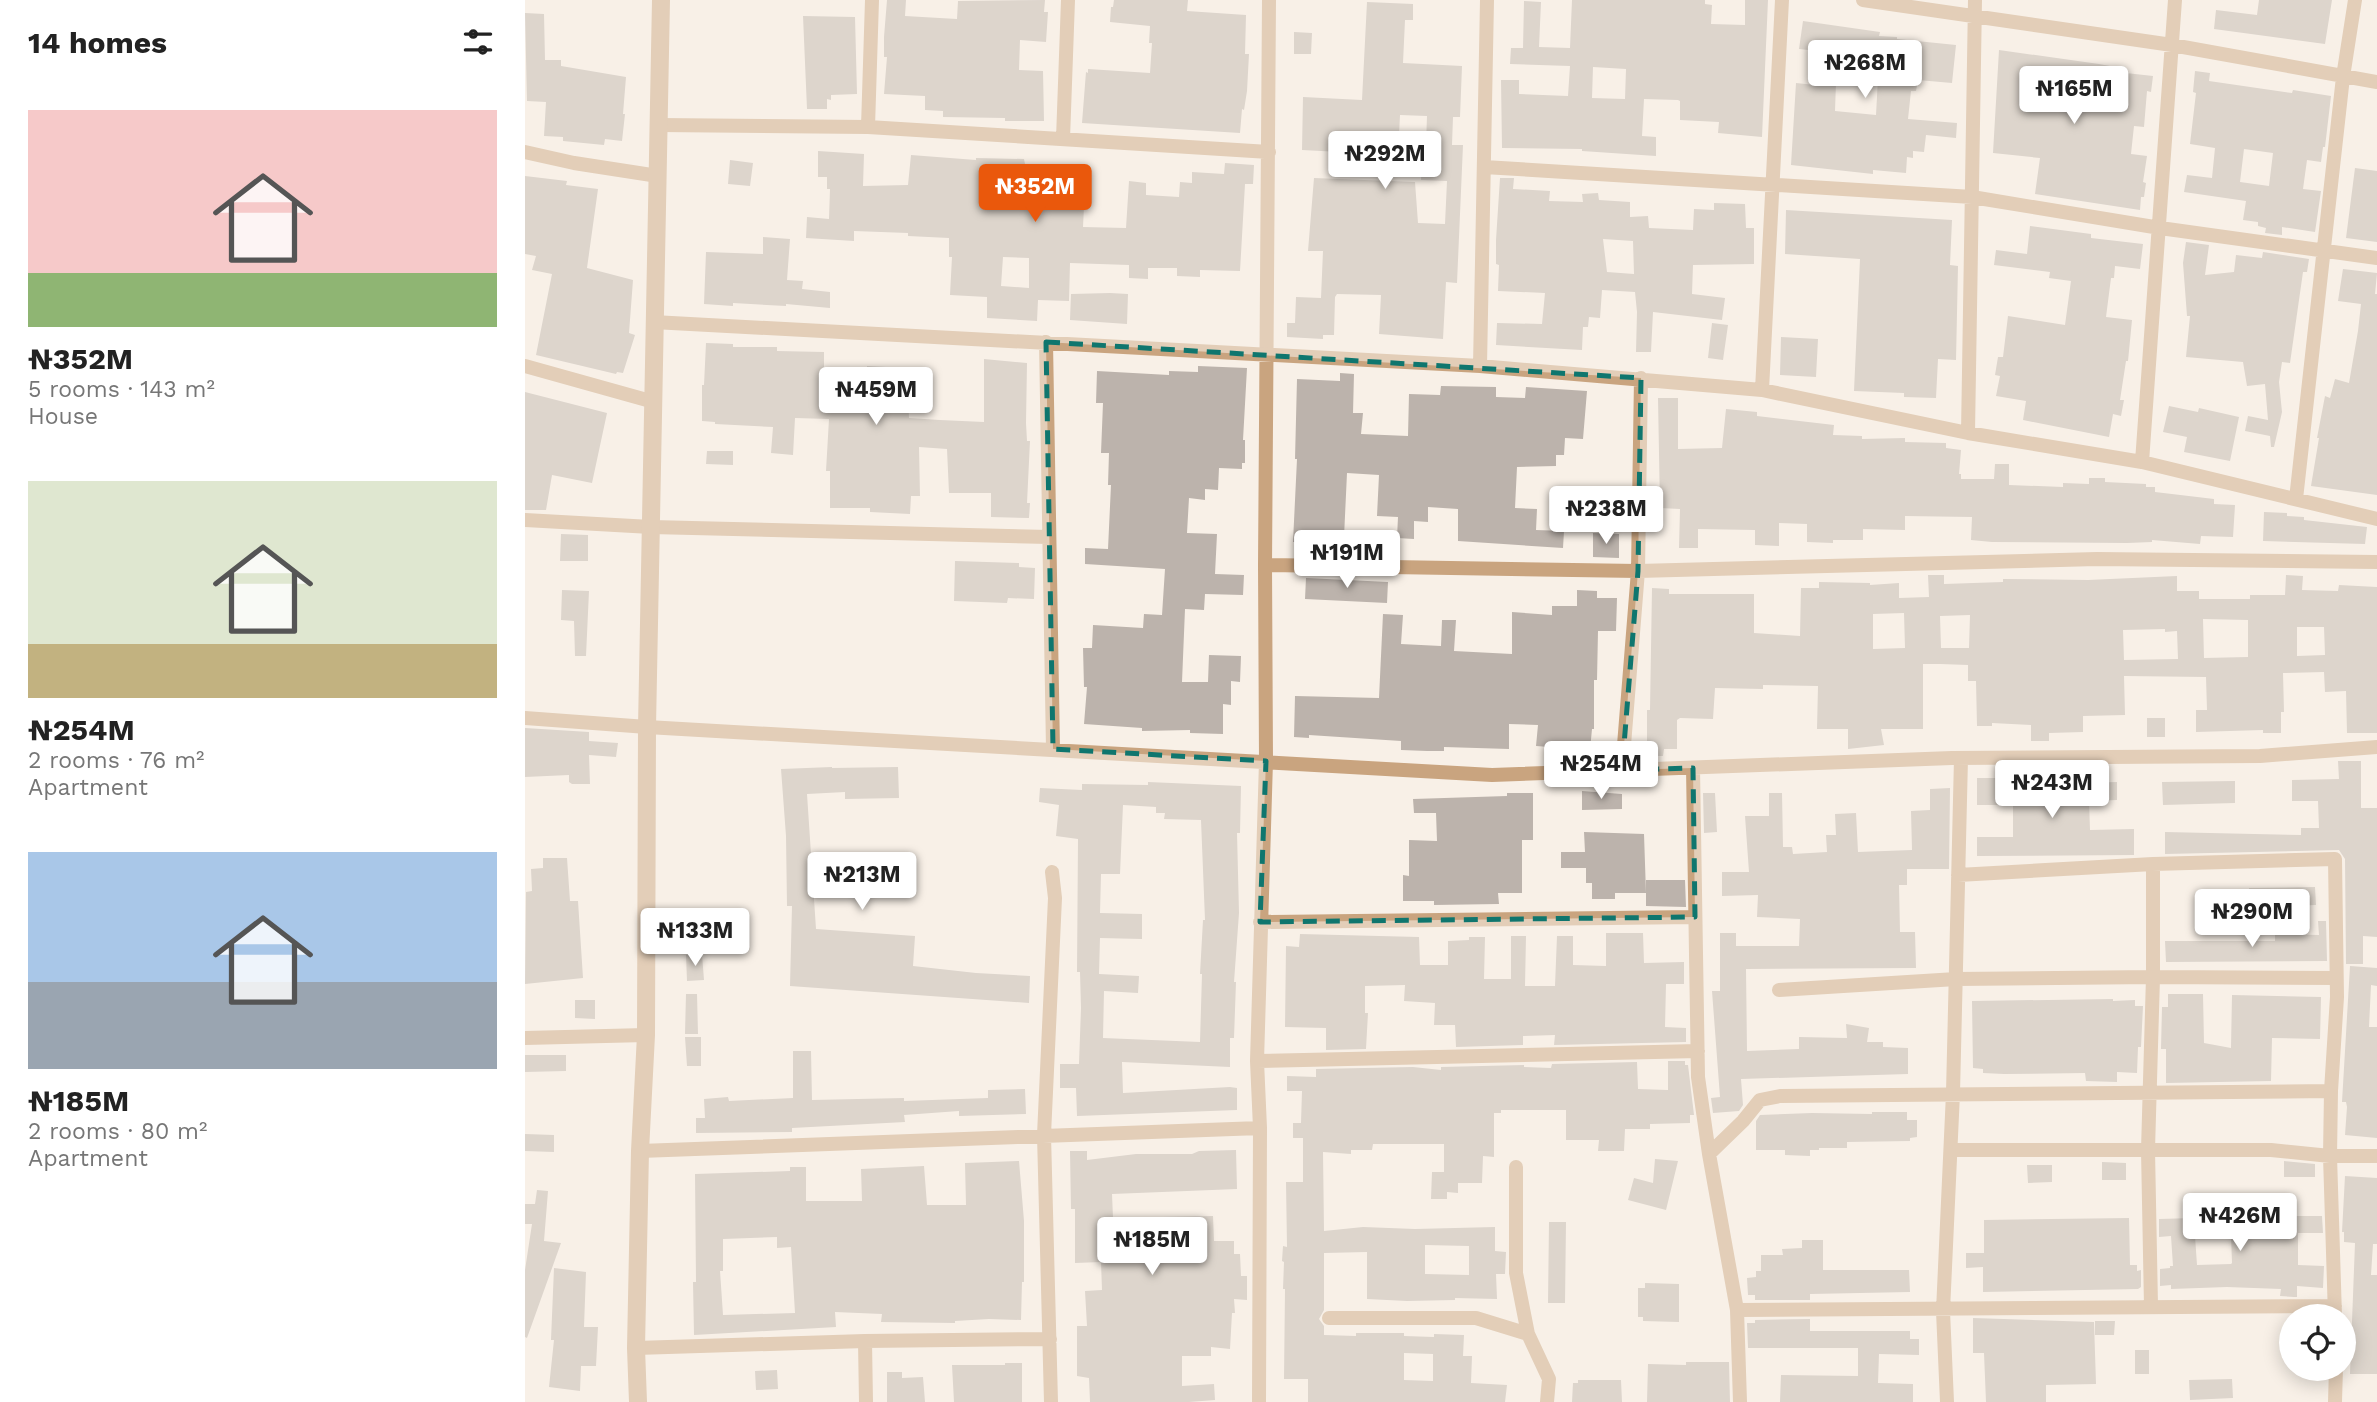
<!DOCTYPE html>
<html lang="en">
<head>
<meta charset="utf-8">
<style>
  body { margin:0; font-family:"Work Sans",sans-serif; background:#f2f2f2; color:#222; height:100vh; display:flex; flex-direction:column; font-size:26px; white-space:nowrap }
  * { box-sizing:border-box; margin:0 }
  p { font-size:23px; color:#767676 }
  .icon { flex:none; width:38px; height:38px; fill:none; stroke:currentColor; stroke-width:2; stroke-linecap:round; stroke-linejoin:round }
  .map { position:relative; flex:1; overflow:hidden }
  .drawer { display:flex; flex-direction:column; background:#fff; width:525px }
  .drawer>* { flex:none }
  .controls { position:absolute; left:1754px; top:1304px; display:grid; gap:14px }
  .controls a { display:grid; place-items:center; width:77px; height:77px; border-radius:50%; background:#fff; box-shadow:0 4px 18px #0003; font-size:35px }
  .price { position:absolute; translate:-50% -60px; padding:0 16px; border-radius:7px; background:#fff; color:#222; font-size:23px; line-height:46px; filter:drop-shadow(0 2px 4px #0008) }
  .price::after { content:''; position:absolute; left:50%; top:42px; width:21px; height:16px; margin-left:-10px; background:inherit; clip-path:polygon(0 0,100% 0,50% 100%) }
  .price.selected { background:#ea580c; color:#fff }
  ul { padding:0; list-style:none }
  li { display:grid; align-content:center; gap:14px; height:371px; padding:0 28px }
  li span { display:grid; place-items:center; height:217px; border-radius:0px; color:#555 }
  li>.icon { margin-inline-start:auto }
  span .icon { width:126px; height:126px; fill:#fffc; stroke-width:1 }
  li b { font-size:30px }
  h2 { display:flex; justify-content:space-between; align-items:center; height:84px; padding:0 28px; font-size:30px }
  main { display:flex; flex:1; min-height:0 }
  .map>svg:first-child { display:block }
  .building { fill:#bcb3ac; fill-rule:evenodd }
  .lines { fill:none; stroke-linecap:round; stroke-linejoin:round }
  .minor { stroke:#c9a47f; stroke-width:14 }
  .tertiary { stroke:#c9a47f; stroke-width:18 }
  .marked { fill:none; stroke:#0f766e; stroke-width:5; stroke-dasharray:14 9; stroke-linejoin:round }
</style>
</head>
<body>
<main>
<section class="drawer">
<h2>14 homes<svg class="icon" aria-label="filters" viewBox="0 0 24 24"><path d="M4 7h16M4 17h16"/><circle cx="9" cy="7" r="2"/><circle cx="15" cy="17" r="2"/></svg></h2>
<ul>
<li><span style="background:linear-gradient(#f6c9c9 75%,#8fb573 0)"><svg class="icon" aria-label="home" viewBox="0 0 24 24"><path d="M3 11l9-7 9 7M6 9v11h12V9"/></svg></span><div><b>₦352M</b><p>5 rooms · 143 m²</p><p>House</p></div></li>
<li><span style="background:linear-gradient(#dfe7d0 75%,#c2b280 0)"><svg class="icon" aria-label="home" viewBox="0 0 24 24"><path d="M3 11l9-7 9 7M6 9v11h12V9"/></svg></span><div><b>₦254M</b><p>2 rooms · 76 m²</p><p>Apartment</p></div></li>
<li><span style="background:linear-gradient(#a9c7e8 60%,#9aa5b1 0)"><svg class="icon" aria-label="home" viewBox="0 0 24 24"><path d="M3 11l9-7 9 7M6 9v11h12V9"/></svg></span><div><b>₦185M</b><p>2 rooms · 80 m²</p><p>Apartment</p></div></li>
</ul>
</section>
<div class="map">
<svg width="1852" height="1402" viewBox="0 0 1852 1402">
  <rect width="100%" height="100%" fill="#f8f0e7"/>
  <!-- building -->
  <path class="building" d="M362 0H381L380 16 432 19 433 1 520 0 519 12H523L521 42 495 40 494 70 518 71 519 121H480V118L418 117V111L400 110V96L359 94 362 57H359V37Z
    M589 0H663L662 11 721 15 720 54H724L722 91 719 110 717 109 715 133 557 123 561 72 563 73V69L625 73 627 43H624L625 26 585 22 586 7H588Z
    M1047 0H1180V4L1187 5 1186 24 1220 25V0H1243L1237 137 1193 133 1194 122 1155 120V101L1153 100 1119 99 1117 136 1131 137V156L1057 151V149L977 148 976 80H994V94L1043 96 1045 66 985 64 986 48H998L999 1 1016 2 1014 47 1045 48ZM1068 67 1101 69 1100 99 1067 98Z
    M1734 0H1807L1800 44 1689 29 1691 10 1732 15Z
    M842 2 888 4V20H880L878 63 937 66 935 117H928L927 145H938L932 283 921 282 918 339 854 334 856 295 812 294 810 297 809 335H798V339L762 337V323H770L771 297 796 298 798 251H783L789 178 890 182 893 223 920 224 922 181 896 180 898 144H901L902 116 875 115 873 155 777 150 778 97 837 100Z
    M0 13 19 14 20 60H36V66L101 77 98 114H100L97 141 80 139 79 145 38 141V137L19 136 21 102 2 101Z
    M278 16 330 17 332 94 306 95V100L302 99V109H282Z
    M1278 21 1355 32 1354 36 1372 37V39L1431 45 1427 83 1393 80 1391 91H1386L1383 119 1432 123 1431 138 1401 135 1399 152 1388 151V158L1382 157 1381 173 1348 170V174L1266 165 1271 83 1290 85 1293 51 1274 49ZM1312 54 1354 60 1351 115 1310 111Z
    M769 32 787 33 786 54H769Z
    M1474 50 1574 64 1601 69V73L1628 76 1626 92 1622 91 1619 127 1609 126 1606 154 1622 156 1618 182 1621 183 1619 197H1616L1615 210 1510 194 1515 158 1468 153Z
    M1670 71 1685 73 1684 81 1767 93 1768 90 1806 96 1800 147H1798L1796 162 1782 160 1778 189 1796 191 1790 232 1757 227V235L1740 233 1741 228 1733 226V222L1718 220 1721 201 1659 192 1662 175 1687 178 1690 148 1665 144 1671 93 1668 92ZM1719 149 1748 153 1744 186 1715 182Z
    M293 151 339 154 338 186 383 185 386 155 451 160V158L499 159 500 164 561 165 558 227 601 228 604 181 621 183V195L654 197 655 182 667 183V172L699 174 700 163 729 165 728 184H720L715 271 675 270V277L652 276V268H623V279L604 278V265L545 263 544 301 513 300 512 321 462 318V297L425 295 427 257H424V238L383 236V233L329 231V241L281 238 282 217 304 219 305 189H302V177H293ZM478 257 504 258V288L476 286Z
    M205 160 228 163 225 186 203 184Z
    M1830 168 1852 171V242L1821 238Z
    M0 176 42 181 41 185 73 189 62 268 108 280 104 333 110 335 98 373 92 372 91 374 11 355 27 274 7 270 11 256 0 254Z
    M975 178H989L988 189 1025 191 1024 201 1058 202 1057 194 1073 193 1074 200 1105 202V217L1123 216 1124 228 1168 230 1169 209 1189 210V203L1220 204 1221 228H1229V264L1168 265 1167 294 1200 298 1197 320 1128 312 1126 352H1111L1112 312 1110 292 1077 290 1075 318 1064 317 1063 327H1058L1057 350 971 345 972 323 1017 324 1020 293 973 291 974 265 971 264V240ZM1078 239 1108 241 1109 274 1082 272Z
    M1261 210 1427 220 1425 265 1433 266 1431 360 1413 359 1411 398 1379 397V393L1329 391 1335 259 1260 254Z
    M1505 226 1566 234V238L1618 244 1615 269 1590 266 1589 278H1586L1581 317 1607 320 1603 361H1601L1595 400H1599L1596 416 1588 414 1584 437 1498 420 1501 401 1471 396 1475 376 1470 375 1473 357H1478L1483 316 1540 325 1546 281 1524 278 1525 272 1469 265 1471 250 1502 254Z
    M238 237 265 239 262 280 278 281 277 289 305 292V308L261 304V306L208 303V306L179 304 181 252 238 254Z
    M1661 242 1684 245 1680 275 1709 272 1711 255 1737 258 1738 252 1784 259 1782 272H1778L1765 363 1757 362 1754 382 1757 412 1749 447H1746L1745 436 1720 431 1723 416 1743 420 1740 384 1722 386 1718 362 1661 357 1665 316H1662L1658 263Z
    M1818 269 1852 273 1850 294H1852V495L1786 486 1794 438H1792L1800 396 1805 398 1810 379 1824 383 1833 331 1836 304 1813 301Z
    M585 293 603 294 602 324 545 320 546 294Z
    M1187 323 1203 325 1198 360 1183 358Z
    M1256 337 1293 339 1291 377 1255 375Z
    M181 343 208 344V347H252V351L299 352V379L326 378V369L342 370V366L361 367 359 398H383L384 418 415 420 459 422V359L502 363 501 423 502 441H505L502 503H505L504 518 466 517V493H424L422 449 394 447 395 496H386L385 514 345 512V508H305V471H301L304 419 270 418 268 455 246 453 248 427 190 424V422L177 421V385H179Z
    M673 366 722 368 718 440H720V463H717V469L694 468 693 490 680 489V500L664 498 662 533 692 534 690 574 719 575 718 595 680 594 679 610 660 609 657 682H683L684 655 716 656 715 682 706 681V705L698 704V734L665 733V730L617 731V728L559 724 562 687H559L558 648H567L568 625 618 628 619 614 637 615 640 569 560 564V548L583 549 586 485H583L584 453H576L578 403H571L572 371 644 375V371L673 372Z
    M815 373 829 374 828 413H838L836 434 883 436 884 394 915 395 916 386 971 387V397L1000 398 1001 387 1062 391 1058 439 1040 438 1039 455H1031V466L992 467 990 508 1012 509 1011 530 1039 531 1038 548 933 541V509L903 507V522L889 521V539L872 538 873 517 852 516 854 475 822 473 819 537H809V540L784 538V543L768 542 772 459H770L772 379 815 381Z
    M0 392 82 413 67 483 27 475 21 510H0Z
    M1133 398H1153V449L1197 448 1201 409 1232 412V416L1309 425 1308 435 1337 436V439L1380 438V442L1421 443V448L1436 450 1434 474H1436V479H1469L1470 464H1484V485L1538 487V483L1564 484V478H1580V482L1621 484V487H1630V492L1689 499V504L1710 505 1708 537 1676 536 1675 544 1627 540V542L1602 543 1467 542 1446 540 1447 517 1380 516V530L1338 529V540H1308V543L1282 542V524L1254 523V546L1230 545V530L1173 529V548H1154L1155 509 1135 508Z
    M1644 406 1673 412 1674 408 1714 417 1705 461 1659 452 1662 437 1638 432Z
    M182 451H208V465L181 464Z
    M1739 512 1762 513V516L1779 517V520L1842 527 1840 544 1738 541Z
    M1068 533 1094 534V558L1068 557Z
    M36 534 63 535V561H35Z
    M430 561 494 563V567L510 568 509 599 483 598 482 603 429 601Z
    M1403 575H1419V584L1478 582V579L1563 580 1652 576V591H1674V599H1725V595H1760L1761 575 1778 576 1777 590 1813 591 1814 585 1852 587V733H1822L1821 691 1800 692 1799 672 1758 673 1759 712H1756V733H1738V730L1671 732V710H1682L1681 677 1599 676 1600 715 1558 716V732L1524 733V741H1506V725L1467 723V726H1452L1451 681H1443V665L1415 664H1398V729H1356L1359 745 1323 749V729H1292L1293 686 1238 685V689L1190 688 1188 719 1155 718 1152 720V749H1139L1138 756H1116V741H1122V710H1125L1127 588 1144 589V594H1229V633L1275 636 1276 588H1294V582L1345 583V585L1374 583V598L1404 597ZM1379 613 1380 648 1348 649V614ZM1445 615 1444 648H1416L1415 616ZM1678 619 1723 620V657L1679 658ZM1772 627H1799L1800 655 1772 656ZM1640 629V632L1652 631 1653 659 1599 660 1598 630Z
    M781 578 863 582 862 603 780 599Z
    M37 590 64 591 61 656H50L49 621 36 620Z
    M1052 590 1072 591V598H1092L1091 631H1073L1072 680H1069V729H1067L1065 750 1011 746 1013 725 984 724V749L919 747V751H902L876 750V741L784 735V738L769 737 770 696 854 698 858 614 878 615 876 644 916 646 917 620H931L929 651 987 654V612L1027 615V606H1052Z
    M1622 718H1640V737H1622Z
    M0 728 64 732V741L93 743 91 757 64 755 65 784H47L44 782V775L0 777Z
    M1813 761H1836V808H1852V937L1838 936V964H1821L1820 859 1814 850 1640 854V832L1776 835V828H1794L1793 801H1767V780L1814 779Z
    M307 767V768L373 767 374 798 320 799V792L282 794 291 929 390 936 388 966 451 973 505 976 504 1003 265 986 267 906H262L261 836 256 769Z
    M1452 778H1476V785L1592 782V800L1564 801 1565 830 1609 829V855L1452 856V837H1488V805H1452Z
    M1710 781V803L1638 805 1637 782Z
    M623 782 716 786 715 833H712L714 913 709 982H711L709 1038H705V1067L597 1062 598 1093 705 1087 712 1088V1110L552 1116 551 1088H535V1064H554L556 1008 555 972H552L553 839 531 836 534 805 514 802 515 788 557 790V784L623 785ZM598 805 631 807V813H640L639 819 676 820 680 920H678L675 974H677L675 1042 578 1038 579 991 613 993 614 976 574 974 575 938 617 939V914L575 913 576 874H595Z
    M1425 788 1424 869H1382V885H1374L1375 932H1390L1391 968 1221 969 1222 1051 1274 1049V1037L1322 1038 1321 1024 1344 1028 1342 1042H1358V1047L1383 1048V1074L1216 1079 1218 1105 1214 1111 1188 1113 1186 1098 1195 1097 1187 991H1195V933H1211V946H1274L1275 919 1232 917 1233 895 1197 896V872H1224L1220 816H1244V793H1257L1258 847H1267L1268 854 1302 852 1301 835H1311L1310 814 1331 813 1333 852 1387 850 1386 811 1405 810V789Z
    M1057 791 1097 794V809L1057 810Z
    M982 793H1008V840H997V893H973L974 904 909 905V901H878V875L884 876V840L912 841 911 813H889L888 799 982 796Z
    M1178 793H1190L1192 832 1179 833Z
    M1059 832 1119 834 1121 893H1090V899H1067V883H1061V868H1036V852H1060Z
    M18 858H42L45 901H53L58 978 0 984 1 892 7 891 6 869 18 868Z
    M1121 880H1160L1161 907 1121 906Z
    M1790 887 1791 905 1724 907V888Z
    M1793 921H1801L1802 961 1641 962 1640 941H1750V934L1794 935Z
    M1081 933H1118L1119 963 1159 962V984H1141L1140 1027 1161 1028V1042L1029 1045 1030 1035 998 1036V1045L931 1047 930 1025H909L910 1003 879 1001 880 985 840 986V1013H843L841 1049 801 1050V1028L760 1027 761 946 774 947 775 934 894 937 895 965H923V941L944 940V937H960L959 979H986V936H1001L1000 986H1030L1032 936H1048V965L1081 966Z
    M177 954 179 980 162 981 161 955Z
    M1825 966 1852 968V986L1846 985 1844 1027H1852V1138L1820 1135 1822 1107 1821 1102H1817Z
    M161 994H172L173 1034H160Z
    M1643 994H1678L1679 1043 1706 1048 1707 995 1796 997 1795 1039 1747 1038 1746 1081 1641 1083V1049H1636L1637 1007H1643Z
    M1588 999V1001L1610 1000V1006H1618L1616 1047H1613L1612 1073 1592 1072V1082L1561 1081 1560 1073 1479 1074 1458 1073V1069L1448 1068 1447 1001Z
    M50 1000H70V1019L50 1018Z
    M160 1037H176V1066H162Z
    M268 1051H286L287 1100 379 1098V1101L463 1098V1090L500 1089 501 1114 434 1116V1111L379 1115 380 1122 267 1128V1132L171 1133V1118H180L179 1099 203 1097 204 1101 268 1098Z
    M0 1055H41V1071L0 1072Z
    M1143 1061H1160V1065H1163L1169 1115H1165V1123L1125 1124V1129H1100L1099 1151H1073L1074 1140H1041V1110H976V1113H969V1157L958 1156 957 1183H933V1193L922 1192V1199H906L907 1172H919V1144H848L847 1150H826V1154L798 1152 799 1231 838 1227 890 1229 970 1227V1251L981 1252 980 1274H971L972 1299 930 1298V1300L882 1301 842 1299V1252L799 1253V1310L794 1319 799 1326V1335L831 1336V1333H879V1336L909 1337V1334L939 1335 938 1356H947L946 1383 982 1385 980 1402H783V1379H759L760 1289H758L759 1262 757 1261 758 1246 762 1247 761 1182H778V1138H768V1123H776L777 1091H762V1076L791 1077V1069L888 1067 916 1070V1067L999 1065V1067L1026 1068 1027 1064 1112 1062 1113 1089 1143 1090ZM900 1245 944 1246V1275L900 1274ZM879 1353 908 1354V1381L879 1380Z
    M1347 1112H1382V1120H1392V1137L1385 1138V1141L1322 1142V1148H1294V1150H1285V1156L1260 1155V1150H1231V1121L1235 1115 1287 1113 1347 1114Z
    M0 1134 29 1135V1152L0 1151Z
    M711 1150 712 1189 587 1194 588 1218 688 1216 689 1241H709V1254H715L716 1276H722V1300L709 1299 710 1313H707L705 1349 686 1347V1356H657V1386L689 1384 690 1400 664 1402H565L564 1378 552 1376V1326H562L560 1291 577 1290 576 1262 550 1263V1209H546L545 1151H562V1160L611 1154H667L674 1151Z
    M1130 1159 1153 1161 1141 1210 1103 1200 1109 1178 1128 1183Z
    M494 1161 499 1221V1282H497L496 1320 464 1319 430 1321V1323L356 1322 357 1314 310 1312 311 1327 169 1335 168 1282H171L170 1174 265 1171V1167H281V1201H337L336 1169 399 1166 402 1205H441L440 1163ZM252 1237V1248L266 1247 270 1313 198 1315 195 1271H198V1239Z
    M1759 1161 1790 1164V1177H1759Z
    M1577 1162 1601 1163V1180H1577Z
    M1502 1165H1527V1182L1503 1183Z
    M1820 1176 1852 1178V1244H1848L1846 1275H1852V1374H1825L1830 1243 1819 1242V1232H1817Z
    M12 1190 23 1191 19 1241 36 1243 2 1338 0 1337V1270L7 1224H0V1204H10Z
    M1738 1216H1797L1798 1233H1773V1265L1799 1266 1798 1288 1772 1286V1297H1769L1755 1296 1756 1289 1702 1287 1646 1289V1285L1635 1286V1269L1645 1268V1266H1648L1646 1236 1634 1237V1219ZM1706 1235 1707 1263 1706 1264 1672 1265 1670 1236Z
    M1604 1218 1605 1265H1612V1271L1616 1270V1287L1613 1289 1458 1292V1267L1441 1268V1253H1459V1220Z
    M1024 1222H1041L1040 1303H1023Z
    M1277 1240H1298V1270H1384L1385 1292 1285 1294V1300H1230V1295H1223L1222 1278 1231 1277V1271H1236V1255H1258L1257 1249 1277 1248Z
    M29 1268 61 1272 59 1327H73L71 1366H56L55 1391 24 1387 29 1340H26Z
    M1120 1283 1154 1284V1322L1118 1321V1317H1113V1288H1120Z
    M1448 1318 1569 1322 1571 1384 1521 1385V1402H1461L1459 1353H1448Z
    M1285 1319V1331H1385V1339H1394V1355L1354 1354 1353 1383 1388 1384V1402H1255L1256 1375 1333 1376V1348H1223L1222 1323H1230V1320Z
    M1570 1321H1590L1589 1335H1570Z
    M1610 1350H1624V1374H1610Z
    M1161 1362H1204L1205 1402H1122L1123 1364 1161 1365Z
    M480 1363H497V1402H429L427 1365H480Z
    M252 1370 253 1389 231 1390 230 1371Z
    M362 1372H377V1378L398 1377 400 1402H362Z
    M1707 1379 1708 1398 1665 1400 1664 1380Z
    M1053 1380H1096L1097 1402H1047L1048 1383H1053Z"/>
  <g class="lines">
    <!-- minor -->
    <path class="minor" d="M347 0 343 127 744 152
      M1338 0 1647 45 1852 82
      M134 125 343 127
      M538 139 543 0
      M0 152 49 163 133 176
      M959 167 1447 197 1635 228 1852 258
      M128 322 955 366 1237 390 1443 433 1617 462 1852 519
      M521 342 528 749
      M0 366 129 402
      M955 366 962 0
      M1237 390 1257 0
      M1443 433 1450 0
      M1617 462 1650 0
      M1771 499 1818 77 1830 0
      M0 520 126 527 524 537
      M740 565 1113 571 1572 559 1852 562
      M0 718 122 727 967 775 1427 758 1735 756 1852 747
      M1168 768 1173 1077 1184 1154 1212 1310 1215 1402
      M1097 770 1113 571 1116 378
      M1433 875 1628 864 1810 859 1812 997 1806 1091 1805 1156 1810 1316
      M735 922 1170 917
      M1254 990 1431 979 1628 977 1811 978
      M0 1038 121 1035
      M732 1061 1173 1051
      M1426 1150H1746L1805 1156H1852
      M115 1151 735 1128
      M1184 1154 1218 1121 1235 1100 1255 1096 1806 1091
      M991 1167V1273L1003 1334 1024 1379 1022 1402
      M1626 1306 1623 1150 1628 977V864
      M1212 1310 1810 1306
      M804 1318H951L1003 1334
      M340 1341 341 1402
      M111 1348 340 1341 525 1339
      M526 1402 519 1135 530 898 527 872
      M734 1402 735 1128 732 1061 741 761 740 565 744 0
      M1422 1402 1418 1311 1428 1093 1436 758
      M1810 1402 1811 1368"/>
    <!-- tertiary -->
    <path class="tertiary" d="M113 1402 111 1348 115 1151 121 1035 122 727 136 0"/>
  </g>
  <!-- marked area -->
  <path d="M0 0H1852V1402H0ZM521 342 1116 378 1113 571 1097 770 1168 768 1170 917 735 922 741 761 528 749Z" fill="#f8f0e7" fill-opacity=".55" fill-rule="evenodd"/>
  <path class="marked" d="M521 342 1116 378 1113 571 1097 770 1168 768 1170 917 735 922 741 761 528 749Z"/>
</svg>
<div class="controls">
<a><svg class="icon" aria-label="locate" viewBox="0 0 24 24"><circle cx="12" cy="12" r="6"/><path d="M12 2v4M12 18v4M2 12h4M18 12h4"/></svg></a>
</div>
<b class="price" style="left:1340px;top:100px">₦268M</b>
<b class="price" style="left:1549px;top:126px">₦165M</b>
<b class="price" style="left:860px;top:191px">₦292M</b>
<b class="price selected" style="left:510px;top:224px">₦352M</b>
<b class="price" style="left:351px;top:427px">₦459M</b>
<b class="price" style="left:1081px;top:546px">₦238M</b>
<b class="price" style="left:822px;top:590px">₦191M</b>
<b class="price" style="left:1076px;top:801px">₦254M</b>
<b class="price" style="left:1527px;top:820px">₦243M</b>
<b class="price" style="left:337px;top:912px">₦213M</b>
<b class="price" style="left:1727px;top:949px">₦290M</b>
<b class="price" style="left:170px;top:968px">₦133M</b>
<b class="price" style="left:1715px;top:1253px">₦426M</b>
<b class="price" style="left:627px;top:1277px">₦185M</b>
</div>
</main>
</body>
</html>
